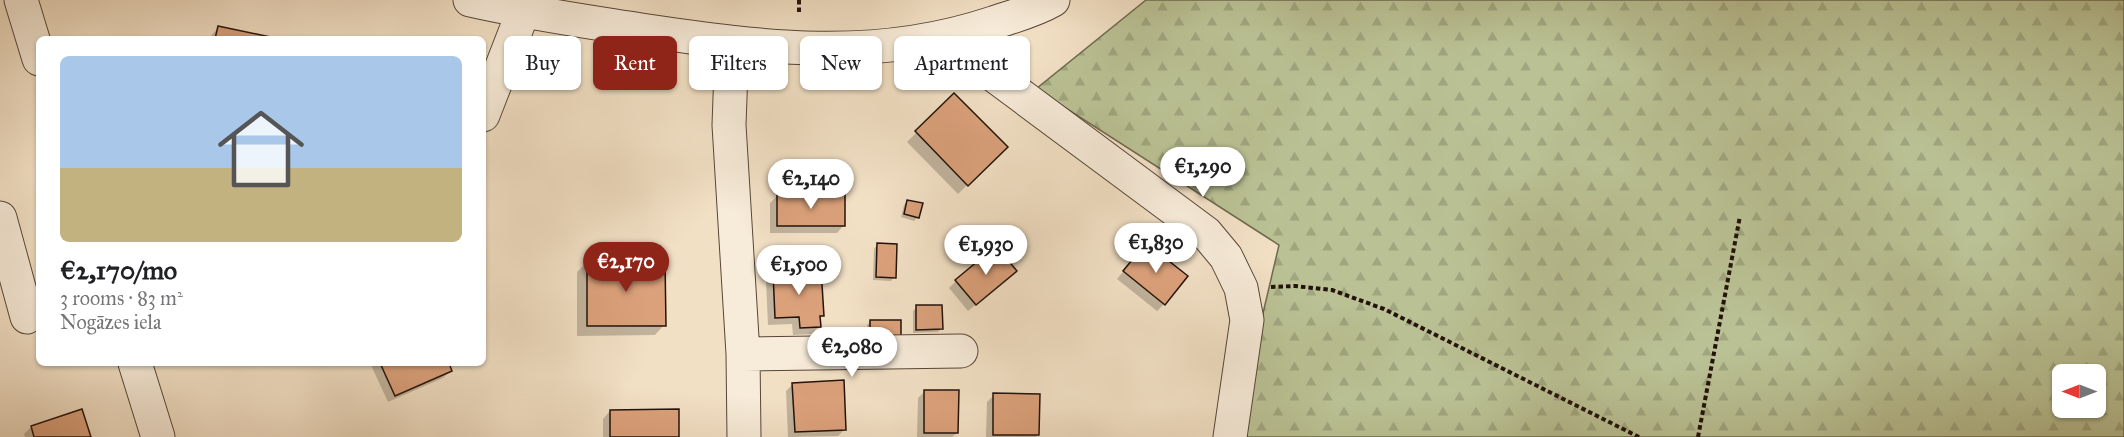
<!DOCTYPE html>
<html lang="en">
<head>
<meta charset="utf-8">
<style>
  body { margin:0; font-family:"IM FELL Great Primer",serif; background:#f6f6f6; color:#202124; height:100vh; display:flex; flex-direction:column; font-size:22px; white-space:nowrap }
  * { box-sizing:border-box; margin:0 }
  p { font-size:20px; color:#757577 }
  .icon { flex:none; width:33px; height:33px; fill:none; stroke:currentColor; stroke-width:2; stroke-linecap:round; stroke-linejoin:round }
  .map { position:relative; flex:1; overflow:hidden }
  .drawer { position:absolute; left:36px; top:36px; width:450px; height:330px; display:flex; flex-direction:column; background:#fff; border-radius:9px; box-shadow:0 2px 4px #0004 }
  .drawer>* { flex:none }
  .banner { position:absolute; left:504px; top:36px; width:570px; height:54px; display:flex; gap:12px }
  .needle { width:39px; rotate:270deg }
  .fabs { position:absolute; left:2052px; top:364px; display:grid; gap:12px }
  .fabs a { display:grid; place-items:center; width:54px; height:54px; border-radius:9px; background:#fff; box-shadow:0 2px 4px #0004; font-size:30px }
  .price { position:absolute; translate:-50% -51px; padding:0 14px; border-radius:21px; background:#fff; color:#222; font-size:20px; line-height:39px; filter:drop-shadow(0 2px 3px #0008) }
  .price::after { content:''; position:absolute; left:50%; top:36px; width:18px; height:14px; margin-left:-9px; background:inherit; clip-path:polygon(0 0,100% 0,50% 100%) }
  .price.on { background:#8f2418; color:#fff }
  ul { padding:0; list-style:none }
  li { display:grid; align-content:center; gap:12px; height:318px; padding:0 24px }
  li+li { border-top:2px solid #e0e0e0 }
  li span { display:grid; place-items:center; height:186px; border-radius:9px; color:#555 }
  li>.icon { margin-inline-start:auto }
  span .icon { width:108px; height:108px; fill:#fffc; stroke-width:1 }
  li b { font-size:26px }
  .chip { padding:0 21px; border-radius:9px; background:#fff; box-shadow:0 2px 4px #0004; font-size:21px; line-height:54px }
  .chip.on { background:#8f2418; color:#fff }
  .map>svg:first-child { display:block }
  .forest { fill:url(#forest-firs); stroke:#6e6a50; stroke-width:1.5; fill-rule:evenodd }
  .shadow { fill:#0003 }
  .building { fill:#dba17b; stroke:#23120a; stroke-width:1.5 }
  .lines { fill:none; stroke-linecap:round; stroke-linejoin:round }
  .minor-casing { stroke:#574639; stroke-width:35 }
  .path { stroke:#23120a; stroke-width:4; stroke-dasharray:4.5 3; stroke-linecap:butt }
  .minor { stroke:#f7ebd9; stroke-width:33 }
</style>
</head>
<body>
<div class="map">
<svg width="2124" height="437" viewBox="0 0 2124 437">
  <defs>
    <pattern id="forest-firs" width="22" height="20" patternUnits="userSpaceOnUse" patternTransform="scale(1.5)"><rect width="22" height="20" fill="#bac295"/><path d="M5 1l3.5 6h-7zM16 11l3.5 6h-7z" fill="#a0a67f"/></pattern>
  </defs>
  <rect width="100%" height="100%" fill="#f2e0c5"/>
  <filter id="stains"><feTurbulence type="fractalNoise" baseFrequency=".00333" numOctaves="4"/><feColorMatrix values="0 0 0 0 .2 0 0 0 0 .09 0 0 0 0 .02 0 0 0 .5 -.17"/></filter>
  <radialGradient id="worn" r=".72"><stop offset=".6" stop-color="#630" stop-opacity="0"/><stop offset="1" stop-color="#630" stop-opacity=".3"/></radialGradient>
  <!-- forest -->
  <path class="forest" d="M1146 0H2124V437H1234L1279 245 1036 89ZM2062 375H2096V408H2062Z"/>
  <!-- shadow -->
  <path class="shadow" d="M219 27 273 39H208Z
    M954 95 1005 147 958 194 907 142Z
    M777 196 844 225 837 233H770V203Z
    M908 201 918 217 914 221 901 217 904 205Z
    M877 245 894 277 891 281 873 280 874 249Z
    M1146 245 1164 304 1157 311 1117 279Z
    M587 262 664 325 655 335 577 336V272Z
    M773 273 823 315 818 319 819 326 812 334 793 335 792 324 768 325 766 280Z
    M1008 278 968 311 949 288 956 281Z
    M917 307 941 329 938 332 913 333V311Z
    M870 322H899L867 339V325Z
    M370 363H447L450 371 443 378 388 402Z
    M793 384 845 429 838 436 788 437 786 391Z
    M925 391 957 433 952 437H917L918 398Z
    M994 395 1038 435 1036 437H986L987 402Z
    M610 411 677 437H603V419Z
    M31 427 90 437H25L24 434Z"/>
  <!-- building -->
  <path class="building" d="M218 26 280 39H215Z
    M954 93 1008 147 968 186 915 131Z
    M777 194H845V226H777Z
    M907 200 923 203 919 218 904 214Z
    M877 243 897 244 896 278 876 277Z
    M1146 243 1188 276 1165 305 1123 271Z
    M996 246 1017 271 976 305 955 280Z
    M665 260 666 326H587V261Z
    M821 269 824 316H820L821 327 800 328 799 317 775 318 773 272Z
    M916 305H942L943 329 916 330Z
    M870 320H901V336H870Z
    M380 363H449L452 371 395 396Z
    M844 380 846 430 795 432 792 383Z
    M924 390H959L958 433H924Z
    M993 393 1040 394 1039 435H993Z
    M82 409 91 437H34L31 426Z
    M679 409V437H610V410Z"/>
  <g class="lines">
    <defs>
      <path id="minor" d="M21 0 39 59
        M470 0C527 13 584 21 641 30 764 48 873 63 993 23 1014 16 1034 11 1053 0
        M965 33 992 74 1206 233 1226 257 1241 288 1247 320 1230 437
        M732 43 729 125 743 354 744 437
        M483 115 523 12
        M0 218 27 317
        M743 354 961 351
        M135 363 158 437"/>
    </defs>
    <!-- minor casing -->
    <use href="#minor" class="minor-casing"/>
    <!-- path -->
    <path class="path" d="M799 0V15
      M1271 287 1295 286 1332 290 1384 309 1639 437
      M1698 437 1740 216"/>
    <!-- minor -->
    <use href="#minor" class="minor"/>
  </g>
  <rect width="100%" height="100%" filter="url(#stains)"/>
  <rect width="100%" height="100%" fill="url(#worn)"/>
</svg>
<div class="fabs">
<a><svg class="needle" viewBox="-14 -14 28 28"><path d="M0-13l5 13h-10z" fill="#e53935"/><path d="M0 13l5-13h-10z" fill="#757577"/></svg></a>
</div>
<b class="price" style="left:1203px;top:198px">€1,290</b>
<b class="price" style="left:811px;top:210px">€2,140</b>
<b class="price" style="left:1156px;top:274px">€1,830</b>
<b class="price" style="left:986px;top:276px">€1,930</b>
<b class="price on" style="left:626px;top:293px">€2,170</b>
<b class="price" style="left:799px;top:296px">€1,500</b>
<b class="price" style="left:852px;top:378px">€2,080</b>
<div class="banner">
<a class="chip">Buy</a>
<a class="chip on">Rent</a>
<a class="chip">Filters</a>
<a class="chip">New</a>
<a class="chip">Apartment</a>
</div>
<section class="drawer">
<ul>
<li><span style="background:linear-gradient(#a9c7e8 60%,#c2b280 0)"><svg class="icon" aria-label="home" viewBox="0 0 24 24"><path d="M3 11l9-7 9 7M6 9v11h12V9"/></svg></span><div><b>€2,170/mo</b><p>3 rooms · 83 m²</p><p>Nogāzes iela</p></div></li>
</ul>
</section>
</div>
</body>
</html>
